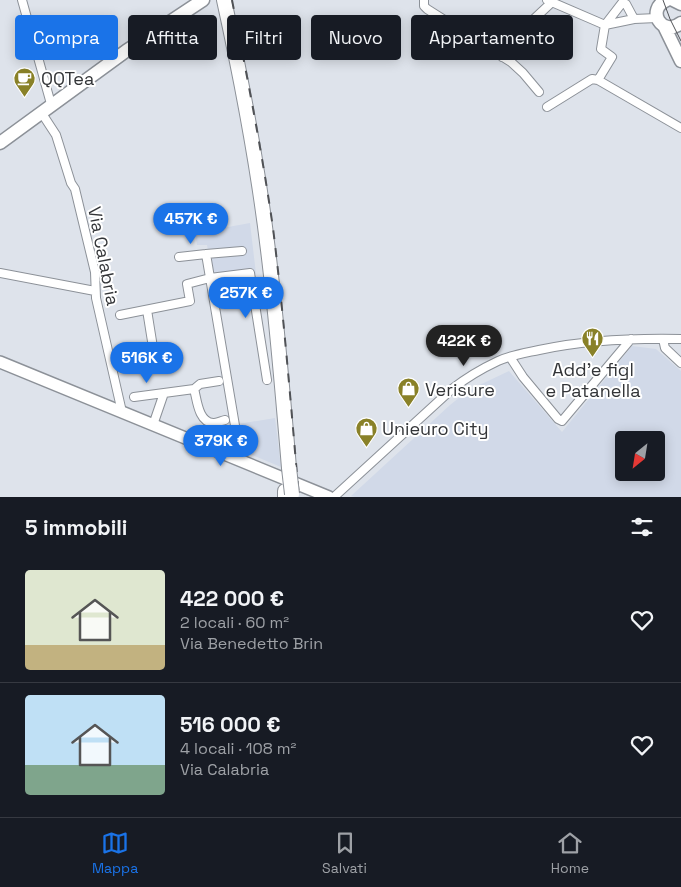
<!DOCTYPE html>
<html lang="it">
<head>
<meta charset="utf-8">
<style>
  body { margin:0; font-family:"Space Grotesk",sans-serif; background:#20242c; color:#f1f3f6; height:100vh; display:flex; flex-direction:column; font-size:19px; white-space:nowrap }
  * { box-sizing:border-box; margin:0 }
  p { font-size:16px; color:#9ea1a6 }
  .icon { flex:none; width:28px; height:28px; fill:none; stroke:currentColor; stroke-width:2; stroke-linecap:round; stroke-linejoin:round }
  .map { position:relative; height:497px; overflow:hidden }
  .sheet { display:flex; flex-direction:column; background:#171b24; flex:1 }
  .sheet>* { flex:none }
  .banner { position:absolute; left:15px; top:15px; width:651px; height:45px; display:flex; gap:10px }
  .needle { width:32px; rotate:210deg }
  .controls { position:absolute; left:615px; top:431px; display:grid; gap:10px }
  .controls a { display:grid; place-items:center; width:50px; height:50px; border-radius:5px; background:#171b24; box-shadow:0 2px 12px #0003; font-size:25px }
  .price { position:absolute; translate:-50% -42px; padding:0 11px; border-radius:18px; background:#1a73e8; color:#fff; font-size:16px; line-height:32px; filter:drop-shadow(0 1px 2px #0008) }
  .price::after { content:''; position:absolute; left:50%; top:30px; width:15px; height:11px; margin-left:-8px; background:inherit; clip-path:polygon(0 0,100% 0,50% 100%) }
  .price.current { background:#222; color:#fff }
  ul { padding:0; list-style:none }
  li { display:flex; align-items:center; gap:15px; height:125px; padding:0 25px }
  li+li { border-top:1px solid #363941 }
  li span { display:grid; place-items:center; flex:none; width:140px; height:100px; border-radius:5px; color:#555 }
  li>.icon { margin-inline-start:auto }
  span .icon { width:60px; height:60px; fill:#fffc; stroke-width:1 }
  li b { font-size:21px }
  h2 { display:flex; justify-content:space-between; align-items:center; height:60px; padding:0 25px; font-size:21px }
  .pill { padding:0 18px; border-radius:5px; background:#171b24; box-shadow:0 2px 12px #0003; font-size:18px; line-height:45px }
  .pill.current { background:#1a73e8; color:#fff }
  .tab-bar { display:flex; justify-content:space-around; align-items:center; height:70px; border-top:1px solid #363941; background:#171b24; font-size:14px; color:#9ea1a6 }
  .tab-bar a { display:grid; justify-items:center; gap:2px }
  .tab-bar .current { color:#1a73e8 }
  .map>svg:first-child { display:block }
  .built { fill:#d1d9e8; fill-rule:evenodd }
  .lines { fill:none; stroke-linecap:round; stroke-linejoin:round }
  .street-casing { stroke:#8c9198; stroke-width:10 }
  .secondary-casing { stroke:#8c9198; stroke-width:14 }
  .primary-casing { stroke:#8c9198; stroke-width:15 }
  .highway-casing { stroke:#8c9198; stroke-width:16 }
  .street { stroke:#fff; stroke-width:8 }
  .secondary { stroke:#fff; stroke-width:11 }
  .primary { stroke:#fff; stroke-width:12 }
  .highway { stroke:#fff; stroke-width:14 }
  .tram { stroke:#505256; stroke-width:1 }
  .rail { stroke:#505256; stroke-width:2; stroke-dasharray:9 9; stroke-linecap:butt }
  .highway-bridge-casing { stroke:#8c9198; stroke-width:16; stroke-linecap:butt }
  .highway-bridge { stroke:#fff; stroke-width:14 }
  .labels { text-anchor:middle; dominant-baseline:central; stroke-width:4; stroke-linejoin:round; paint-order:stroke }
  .poi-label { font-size:18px; fill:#333538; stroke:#fff; text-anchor:start }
  .street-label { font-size:18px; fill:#333538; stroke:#fff }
</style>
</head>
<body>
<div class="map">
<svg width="681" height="497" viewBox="0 0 681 497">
  <rect width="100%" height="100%" fill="#dee3eb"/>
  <!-- built -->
  <path class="built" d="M250 223 256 274 214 281 207 245H197L195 233Z
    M632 346 656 349 681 371V497H355L351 496 450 405 469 390 509 371 562 432ZM624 440H656V472H624Z
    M275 418 281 467 243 451 238 424Z"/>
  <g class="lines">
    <defs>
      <path id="street" d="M22 0 51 104
        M424 0V6L427 9 511 62 523 73 539 92
        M547 0 605 25 634 19 657 18
        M502 57 519 33 552 2
        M598 80 681 128
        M547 107 592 79 598 80 612 57 601 49 605 25 622 3 626 4 634 19
        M41 112 56 135 71 183 75 189 95 272 96 298 122 412
        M179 257 206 254
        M0 273 95 291
        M147 310 155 360
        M120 315 190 301 187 284 210 278 250 273 267 380
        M663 339 665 348 681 363
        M510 357 523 377 558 419 562 421 631 339
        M194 389C197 399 198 422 213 423 216 423 221 421 225 420
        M134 397 194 389 200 384 219 381
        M153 425 164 393
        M241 461 206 254 242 251
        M334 497 452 389C466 378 481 369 498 361 511 355 525 353 539 350 586 340 633 338 681 339"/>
      <path id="secondary" d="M0 362 329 497"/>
      <path id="primary" d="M667 0C645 9 662 38 681 23
        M673 0 681 4
        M664 26 681 61
        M0 143 126 51 203 0"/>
      <path id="highway" d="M224 0C242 82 258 166 268 250 277 322 283 395 289 468
        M285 491V497"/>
    </defs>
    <!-- street casing -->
    <use href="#street" class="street-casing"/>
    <!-- secondary casing -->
    <use href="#secondary" class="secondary-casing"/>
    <!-- primary casing -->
    <use href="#primary" class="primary-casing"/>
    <!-- highway casing -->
    <use href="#highway" class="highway-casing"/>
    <!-- street -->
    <use href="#street" class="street"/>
    <!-- secondary -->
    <use href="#secondary" class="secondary"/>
    <!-- primary -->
    <use href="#primary" class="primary"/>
    <!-- highway -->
    <use href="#highway" class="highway"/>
    <!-- tram -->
    <path class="tram" d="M663 0 670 19 681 41"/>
    <!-- rail -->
    <path class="rail" d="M232 0C247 76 262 152 273 228 284 317 291 407 299 497"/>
    <defs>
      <path id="highway-bridge" d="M289 468 292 494"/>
    </defs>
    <!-- highway-bridge casing -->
    <use href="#highway-bridge" class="highway-bridge-casing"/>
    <!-- highway-bridge -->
    <use href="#highway-bridge" class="highway-bridge"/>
  </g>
  <!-- icons -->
  <defs>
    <symbol id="cafe-pin" viewBox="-11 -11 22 30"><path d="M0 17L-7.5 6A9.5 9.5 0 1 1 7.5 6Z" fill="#898128" stroke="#fff"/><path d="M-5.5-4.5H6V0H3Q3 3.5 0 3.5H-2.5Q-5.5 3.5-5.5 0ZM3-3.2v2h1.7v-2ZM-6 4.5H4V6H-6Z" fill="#fff"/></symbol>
    <symbol id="restaurant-pin" viewBox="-11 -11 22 30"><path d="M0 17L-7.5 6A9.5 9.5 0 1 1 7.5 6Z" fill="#898128" stroke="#fff"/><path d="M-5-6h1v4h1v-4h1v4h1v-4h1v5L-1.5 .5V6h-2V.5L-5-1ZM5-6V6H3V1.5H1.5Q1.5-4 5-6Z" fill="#fff"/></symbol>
    <symbol id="shop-pin" viewBox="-11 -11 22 30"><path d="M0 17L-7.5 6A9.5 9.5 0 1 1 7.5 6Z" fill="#898128" stroke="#fff"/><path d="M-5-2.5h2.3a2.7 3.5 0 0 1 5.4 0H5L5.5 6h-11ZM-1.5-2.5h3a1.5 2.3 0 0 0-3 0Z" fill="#fff"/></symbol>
  </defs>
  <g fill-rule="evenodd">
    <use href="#cafe-pin" x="12" y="66" width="25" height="34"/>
    <use href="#restaurant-pin" x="580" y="326" width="25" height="34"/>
    <use href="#shop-pin" x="396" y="376" width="25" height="34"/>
    <use href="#shop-pin" x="354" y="416" width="25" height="34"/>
  </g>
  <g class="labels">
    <!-- poi labels -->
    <g class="poi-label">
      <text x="41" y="78">QQTea</text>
      <text x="593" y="369" text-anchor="middle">Add'e figl<tspan x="593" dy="21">e Patanella</tspan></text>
      <text x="425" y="389">Verisure</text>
      <text x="382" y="428">Unieuro City</text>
    </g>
    <!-- street labels -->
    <g class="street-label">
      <text transform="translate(104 256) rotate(79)">Via Calabria</text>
    </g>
  </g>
</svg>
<div class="controls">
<a><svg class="needle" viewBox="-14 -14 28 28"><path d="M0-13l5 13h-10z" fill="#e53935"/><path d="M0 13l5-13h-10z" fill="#9ea1a6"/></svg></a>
</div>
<b class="price" style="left:191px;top:245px">457K €</b>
<b class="price" style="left:246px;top:319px">257K €</b>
<b class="price current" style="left:464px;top:367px">422K €</b>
<b class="price" style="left:147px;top:384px">516K €</b>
<b class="price" style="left:221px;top:467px">379K €</b>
<div class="banner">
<a class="pill current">Compra</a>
<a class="pill">Affitta</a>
<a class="pill">Filtri</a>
<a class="pill">Nuovo</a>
<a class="pill">Appartamento</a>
</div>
</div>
<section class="sheet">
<h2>5 immobili<svg class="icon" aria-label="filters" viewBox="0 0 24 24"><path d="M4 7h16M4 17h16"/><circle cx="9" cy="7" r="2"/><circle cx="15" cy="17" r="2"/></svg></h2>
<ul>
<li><span style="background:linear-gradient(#dfe7d0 75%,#c2b280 0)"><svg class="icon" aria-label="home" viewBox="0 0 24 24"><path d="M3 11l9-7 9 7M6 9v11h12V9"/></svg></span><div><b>422 000 €</b><p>2 locali · 60 m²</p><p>Via Benedetto Brin</p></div><svg class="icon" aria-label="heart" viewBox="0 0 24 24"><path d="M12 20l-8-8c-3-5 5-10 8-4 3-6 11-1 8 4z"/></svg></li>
<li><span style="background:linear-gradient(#bfe0f5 70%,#7fa58c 0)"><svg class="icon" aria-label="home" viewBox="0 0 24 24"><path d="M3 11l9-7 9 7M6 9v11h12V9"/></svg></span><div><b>516 000 €</b><p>4 locali · 108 m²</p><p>Via Calabria</p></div><svg class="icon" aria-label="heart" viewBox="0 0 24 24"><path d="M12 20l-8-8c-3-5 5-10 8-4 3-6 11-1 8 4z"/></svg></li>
</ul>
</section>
<nav class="tab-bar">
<a class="current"><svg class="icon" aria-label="map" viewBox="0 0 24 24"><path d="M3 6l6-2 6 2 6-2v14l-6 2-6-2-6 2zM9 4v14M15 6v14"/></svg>Mappa</a>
<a><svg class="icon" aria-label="saved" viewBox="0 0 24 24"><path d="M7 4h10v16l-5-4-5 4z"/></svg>Salvati</a>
<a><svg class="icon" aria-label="home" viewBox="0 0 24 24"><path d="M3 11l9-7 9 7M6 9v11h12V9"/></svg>Home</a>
</nav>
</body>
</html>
